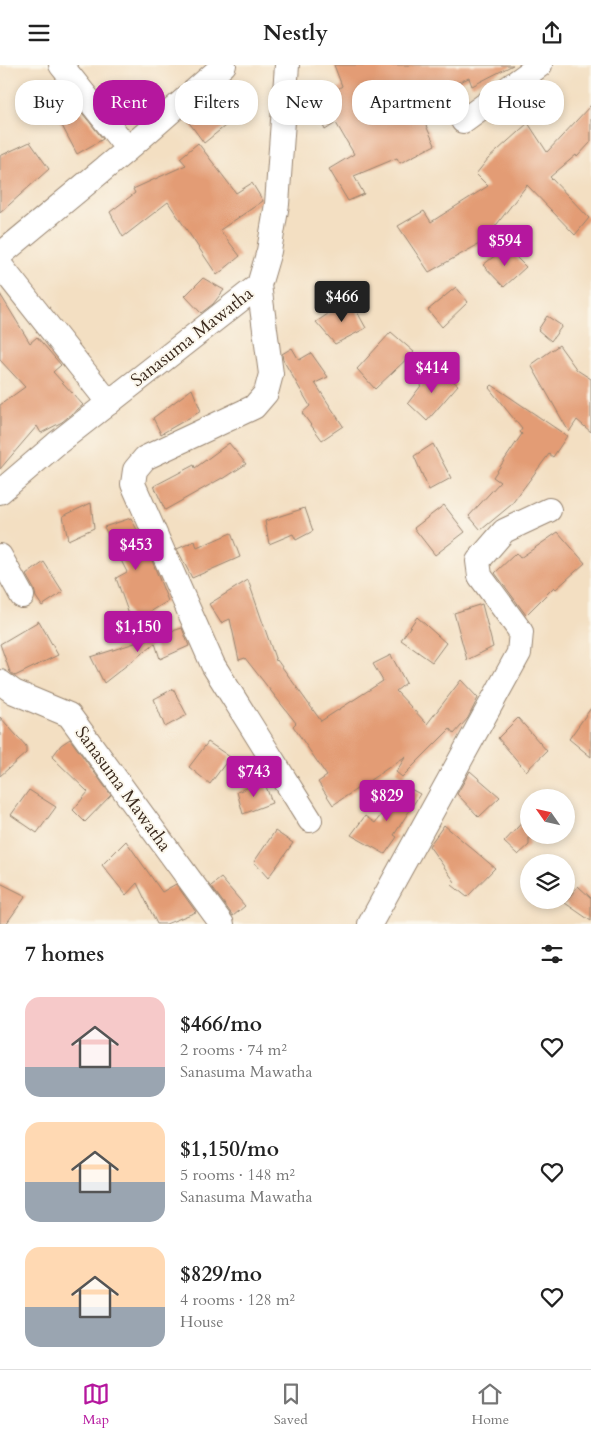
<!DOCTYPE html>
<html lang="en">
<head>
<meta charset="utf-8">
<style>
  body { margin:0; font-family:Cardo,serif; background:#f2f2f2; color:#222; height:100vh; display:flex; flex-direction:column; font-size:19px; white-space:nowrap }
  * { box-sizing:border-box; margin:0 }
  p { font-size:16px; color:#767676 }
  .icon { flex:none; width:28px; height:28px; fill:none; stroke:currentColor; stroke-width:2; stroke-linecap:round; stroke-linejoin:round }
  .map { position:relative; height:859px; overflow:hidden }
  .details { display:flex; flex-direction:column; background:#fff; flex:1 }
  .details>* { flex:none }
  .banner { position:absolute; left:15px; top:15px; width:561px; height:45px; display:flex; gap:10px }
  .needle { width:32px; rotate:304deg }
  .tools { position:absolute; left:520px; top:724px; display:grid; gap:10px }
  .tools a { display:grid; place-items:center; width:55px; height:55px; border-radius:50%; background:#fff; box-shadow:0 2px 8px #0003; font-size:25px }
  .price { position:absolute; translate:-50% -42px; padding:0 11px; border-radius:5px; background:#b5179e; color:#fff; font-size:16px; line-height:32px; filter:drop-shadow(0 1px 2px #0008) }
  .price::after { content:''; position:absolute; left:50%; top:30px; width:15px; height:11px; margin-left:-8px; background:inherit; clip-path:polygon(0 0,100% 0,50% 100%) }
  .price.selected { background:#222; color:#fff }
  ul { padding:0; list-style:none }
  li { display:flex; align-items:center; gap:15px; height:125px; padding:0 25px }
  li span { display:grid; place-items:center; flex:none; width:140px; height:100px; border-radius:15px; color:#555 }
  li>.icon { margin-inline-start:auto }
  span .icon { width:60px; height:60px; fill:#fffc; stroke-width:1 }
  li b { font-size:21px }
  h2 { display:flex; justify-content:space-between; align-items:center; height:60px; padding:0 25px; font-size:21px }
  .tag { padding:0 18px; border-radius:20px; background:#fff; box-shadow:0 2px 8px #0003; font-size:18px; line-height:45px }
  .tag.selected { background:#b5179e; color:#fff }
  header { display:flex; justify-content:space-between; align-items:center; height:65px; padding:0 25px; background:#fff; font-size:22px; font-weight:800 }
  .tab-bar { display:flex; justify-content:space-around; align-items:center; height:70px; border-top:1px solid #e0e0e0; background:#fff; font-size:14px; color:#767676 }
  .tab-bar a { display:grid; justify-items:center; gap:2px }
  .tab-bar .selected { color:#b5179e }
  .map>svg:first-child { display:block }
  .building { fill:#e39c74 }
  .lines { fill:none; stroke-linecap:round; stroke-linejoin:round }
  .minor-casing { stroke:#978470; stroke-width:26 }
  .minor { stroke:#fff; stroke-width:24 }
  .labels { text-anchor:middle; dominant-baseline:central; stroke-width:4; stroke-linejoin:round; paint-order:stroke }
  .street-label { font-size:18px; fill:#3b2a1e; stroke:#fbf7ec }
</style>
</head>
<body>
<header><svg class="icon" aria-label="menu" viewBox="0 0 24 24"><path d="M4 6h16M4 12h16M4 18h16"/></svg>Nestly<svg class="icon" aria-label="share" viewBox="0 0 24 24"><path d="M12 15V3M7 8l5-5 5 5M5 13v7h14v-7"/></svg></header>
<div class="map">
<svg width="591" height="859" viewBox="0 0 591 859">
  <rect width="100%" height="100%" fill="#fbf7ec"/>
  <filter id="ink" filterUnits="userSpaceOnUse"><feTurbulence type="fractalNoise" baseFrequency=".02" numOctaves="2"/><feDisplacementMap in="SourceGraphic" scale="10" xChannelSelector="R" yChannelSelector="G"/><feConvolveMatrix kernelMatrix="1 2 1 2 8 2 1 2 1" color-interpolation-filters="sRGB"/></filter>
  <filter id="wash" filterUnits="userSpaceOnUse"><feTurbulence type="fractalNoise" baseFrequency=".0096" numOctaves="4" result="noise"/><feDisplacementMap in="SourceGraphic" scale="20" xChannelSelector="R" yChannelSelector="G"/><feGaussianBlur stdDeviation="1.12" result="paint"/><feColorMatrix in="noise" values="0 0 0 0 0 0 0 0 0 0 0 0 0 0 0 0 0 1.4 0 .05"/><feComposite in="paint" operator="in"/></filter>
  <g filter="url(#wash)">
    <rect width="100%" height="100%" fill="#f3dfc2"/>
    <g id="blocks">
      <!-- building -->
      <path class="building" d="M334 0H513L472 21 469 13 414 35 435 80 400 98 397 93 354 111 364 129 348 136 329 104 354 89 336 58 325 65 314 41 342 21Z
        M215 26 235 53 204 78 185 52Z
        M591 40V77L577 92 576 90 550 112 589 153 575 170 527 120 494 163 497 169 429 207 398 161 424 146 431 157 488 121 476 109 488 94 528 58 547 87Z
        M79 44 103 74 77 89 59 55Z
        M30 77 49 104 0 148V91Z
        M198 78 236 128 252 118 263 136 220 165 240 191 217 210 168 137 123 172 110 147 135 128 133 124 186 100 180 93Z
        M506 182 526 202 504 222 483 200Z
        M203 213 224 225 213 239 201 248 185 231Z
        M456 222 468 237 442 262 428 245Z
        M0 229 30 278 37 272 61 300 53 307 83 340 62 357 41 368 37 361 0 404V340L25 322 0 295Z
        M350 234 366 263 335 279 316 257Z
        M547 251 562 261 551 276 538 265Z
        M391 267 414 287 375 324 357 304Z
        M559 280 577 305 591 314V367L577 355 569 367 531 300Z
        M292 283 299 295 311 288 328 312 315 318 343 361 322 375 302 348 310 341 283 295 282 289Z
        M435 302 458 320 427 356 408 338Z
        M492 320 567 371 553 392 549 389 511 440 481 465 469 451 500 417 493 412 522 369 520 367 522 364 489 323Z
        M192 324 201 346 161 369 153 353Z
        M229 378 246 399 223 414 222 413 165 445 154 421 194 400 195 403Z
        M433 379 451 413 429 425 414 391Z
        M91 438 94 463 68 475 63 451Z
        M444 440 465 467 435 490 414 463Z
        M305 443 313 466 296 475 293 469 269 479 265 456Z
        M131 453 151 493 168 536 132 558 116 513 127 507 104 462Z
        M558 467 585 498 556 524 554 522 526 550 495 508 516 488 520 493Z
        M231 468 240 492 192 513 177 484 195 476 197 483Z
        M44 497 63 527 42 541 36 532 34 524 26 510Z
        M248 515 276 596 277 595 321 656 383 616 373 599 391 590 406 618 396 626 427 659 461 615 478 633 468 653 454 669 450 664 402 712 396 707 406 691 333 740 318 717 327 711 293 661 296 658 245 593 239 595 230 554 221 558 209 539Z
        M482 539 493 582 467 595 454 548Z
        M417 552 446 578 432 597 401 575Z
        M39 556 58 590 15 611 10 607 0 579Z
        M182 563 189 581 160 594 155 578 104 618 91 592Z
        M173 624 187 650 165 662 154 634Z
        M591 643V692L569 674Z
        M0 652 26 681V688L0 711Z
        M518 653 547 686 526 706 498 673Z
        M70 674 111 730 85 757 73 745 88 727 52 692 61 680Z
        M208 677 230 692 210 719 189 702Z
        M470 706 500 732 479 752 457 729Z
        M264 716 272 738 243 749 237 727Z
        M403 720 420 729 394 770 397 772 385 789 351 770 365 751 375 758Z
        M29 725 56 742 37 768 11 750Z
        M529 750V780L518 790 504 777Z
        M444 760 495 803 467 832 452 820 455 817 429 781Z
        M275 766 293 778 268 813 254 797Z
        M126 776 162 827 176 819 196 847 166 859H157L137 818 126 830 102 800Z
        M221 813 245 841 233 851 211 821Z
        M0 818 26 831 6 859H0Z
        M578 821 591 833V856L565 838Z"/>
    </g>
  </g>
  <g filter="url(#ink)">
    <use href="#blocks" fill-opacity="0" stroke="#978470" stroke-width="1"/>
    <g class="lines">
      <defs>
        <path id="minor" d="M61 0 128 84
          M463 56 540 0
          M0 190 128 84 224 0
          M0 200 109 338
          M259 220 271 309 266 328 254 342 145 393 135 405 133 419 213 600 310 755
          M0 427 56 379 259 220 269 186 277 139 287 0
          M0 491 22 531
          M0 617 14 627 69 650 222 859
          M370 859 519 588 521 567 480 511 478 496 504 466 549 445"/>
      </defs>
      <!-- minor casing -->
      <use href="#minor" class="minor-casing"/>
      <!-- minor -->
      <use href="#minor" class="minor"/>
    </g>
  </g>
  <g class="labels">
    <!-- street labels -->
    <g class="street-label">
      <text transform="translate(192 272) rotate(-38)">Sanasuma Mawatha</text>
      <text transform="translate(123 724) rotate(54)">Sanasuma Mawatha</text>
    </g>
  </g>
</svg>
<div class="tools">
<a><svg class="needle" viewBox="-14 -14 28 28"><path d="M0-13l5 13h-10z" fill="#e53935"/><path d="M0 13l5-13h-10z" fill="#767676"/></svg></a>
<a><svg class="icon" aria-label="layers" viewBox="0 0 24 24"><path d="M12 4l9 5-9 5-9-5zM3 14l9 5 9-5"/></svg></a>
</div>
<b class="price" style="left:505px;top:202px">$594</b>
<b class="price selected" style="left:342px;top:258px">$466</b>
<b class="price" style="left:432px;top:329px">$414</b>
<b class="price" style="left:136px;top:506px">$453</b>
<b class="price" style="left:138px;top:588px">$1,150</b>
<b class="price" style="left:254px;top:733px">$743</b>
<b class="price" style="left:387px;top:757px">$829</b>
<div class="banner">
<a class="tag">Buy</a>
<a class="tag selected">Rent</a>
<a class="tag">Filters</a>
<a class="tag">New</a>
<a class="tag">Apartment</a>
<a class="tag">House</a>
</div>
</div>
<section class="details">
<h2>7 homes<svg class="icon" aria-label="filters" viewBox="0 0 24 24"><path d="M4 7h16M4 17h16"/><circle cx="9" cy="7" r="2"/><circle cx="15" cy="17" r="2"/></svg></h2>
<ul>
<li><span style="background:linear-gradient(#f6c9c9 70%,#9aa5b1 0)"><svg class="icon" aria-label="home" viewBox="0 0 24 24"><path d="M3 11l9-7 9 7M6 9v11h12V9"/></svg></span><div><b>$466/mo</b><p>2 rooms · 74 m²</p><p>Sanasuma Mawatha</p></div><svg class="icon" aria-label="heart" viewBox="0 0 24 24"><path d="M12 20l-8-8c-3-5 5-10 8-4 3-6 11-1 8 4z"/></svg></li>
<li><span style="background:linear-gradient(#ffd9b3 60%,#9aa5b1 0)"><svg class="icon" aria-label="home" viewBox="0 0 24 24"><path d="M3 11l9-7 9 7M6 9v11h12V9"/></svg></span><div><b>$1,150/mo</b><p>5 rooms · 148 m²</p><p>Sanasuma Mawatha</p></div><svg class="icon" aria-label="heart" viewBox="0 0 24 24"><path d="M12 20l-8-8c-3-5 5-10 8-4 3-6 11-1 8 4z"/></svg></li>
<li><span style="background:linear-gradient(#ffd9b3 60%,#9aa5b1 0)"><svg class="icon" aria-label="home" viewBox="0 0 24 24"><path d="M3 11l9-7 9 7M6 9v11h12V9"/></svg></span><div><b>$829/mo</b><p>4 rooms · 128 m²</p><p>House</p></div><svg class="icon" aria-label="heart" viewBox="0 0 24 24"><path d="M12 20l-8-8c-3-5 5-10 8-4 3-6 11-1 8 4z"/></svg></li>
</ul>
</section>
<nav class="tab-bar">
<a class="selected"><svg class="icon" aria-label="map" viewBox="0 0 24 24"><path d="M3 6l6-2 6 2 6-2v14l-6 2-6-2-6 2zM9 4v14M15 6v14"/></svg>Map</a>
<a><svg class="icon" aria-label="saved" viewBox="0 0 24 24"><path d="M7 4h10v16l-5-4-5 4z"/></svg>Saved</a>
<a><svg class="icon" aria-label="home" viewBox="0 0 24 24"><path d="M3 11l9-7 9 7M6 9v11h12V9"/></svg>Home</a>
</nav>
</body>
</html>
